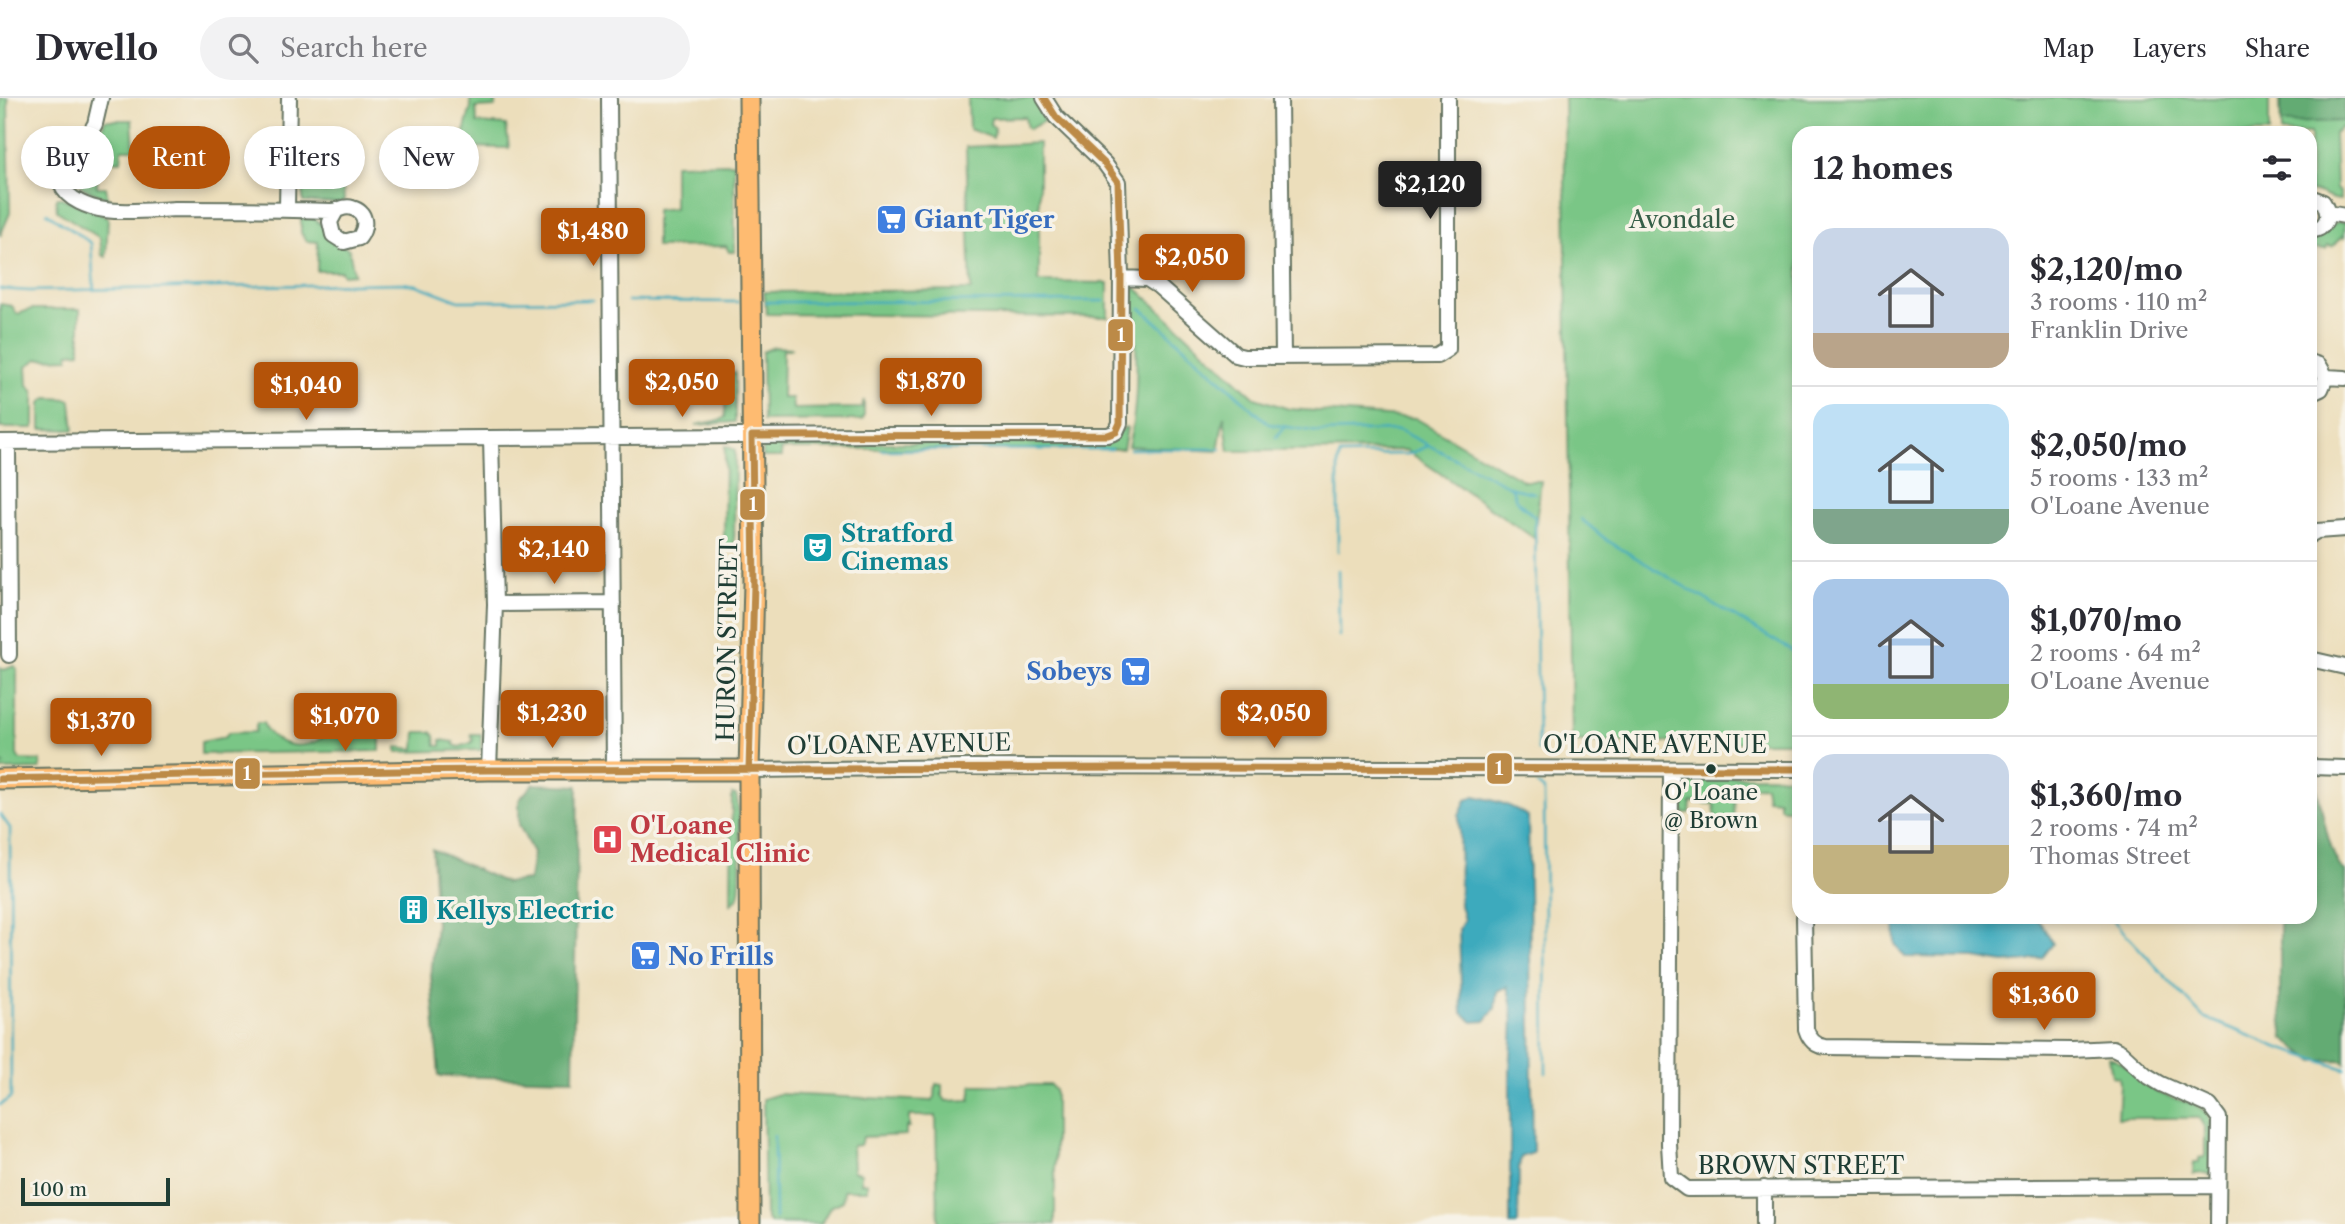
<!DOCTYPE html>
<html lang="en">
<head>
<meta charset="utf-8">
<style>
  body { margin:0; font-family:"Libre Caslon Text",serif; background:#f2f2f3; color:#2b2b33; height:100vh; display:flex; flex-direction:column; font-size:26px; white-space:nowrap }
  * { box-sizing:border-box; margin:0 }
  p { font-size:23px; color:#7c7c81 }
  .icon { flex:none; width:38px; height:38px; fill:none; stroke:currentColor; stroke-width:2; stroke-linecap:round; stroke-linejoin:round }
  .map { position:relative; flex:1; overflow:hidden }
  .sheet { position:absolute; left:1792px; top:28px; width:525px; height:798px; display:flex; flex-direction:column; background:#fff; border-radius:21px; box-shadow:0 4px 10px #0003 }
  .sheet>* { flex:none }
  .hud { position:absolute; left:21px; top:28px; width:665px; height:63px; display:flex; gap:14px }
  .scale { position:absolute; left:21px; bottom:18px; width:149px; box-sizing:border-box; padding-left:7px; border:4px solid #1f3d34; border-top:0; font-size:19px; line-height:24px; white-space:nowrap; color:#1f3d34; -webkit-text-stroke:5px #f7f3e8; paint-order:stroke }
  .price { position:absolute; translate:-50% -60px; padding:0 16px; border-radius:7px; background:#b45309; color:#fff; font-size:23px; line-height:46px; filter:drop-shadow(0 2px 4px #0008) }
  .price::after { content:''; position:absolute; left:50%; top:42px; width:21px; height:16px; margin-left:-10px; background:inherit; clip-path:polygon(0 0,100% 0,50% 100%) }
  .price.current { background:#222; color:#fff }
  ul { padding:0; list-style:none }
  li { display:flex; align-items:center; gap:21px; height:175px; padding:0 21px }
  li+li { border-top:2px solid #e1e1e2 }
  li span { display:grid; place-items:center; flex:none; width:196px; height:140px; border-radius:21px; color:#555 }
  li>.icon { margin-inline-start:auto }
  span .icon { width:84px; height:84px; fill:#fffc; stroke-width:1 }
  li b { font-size:30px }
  h2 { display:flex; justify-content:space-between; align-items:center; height:84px; padding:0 21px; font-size:30px }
  .tag { padding:0 24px; border-radius:32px; background:#fff; box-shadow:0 4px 10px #0003; font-size:24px; line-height:63px }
  .tag.current { background:#b45309; color:#fff }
  header { display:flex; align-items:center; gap:42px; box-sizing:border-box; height:98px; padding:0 35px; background:#fff; border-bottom:2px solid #e1e1e2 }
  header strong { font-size:33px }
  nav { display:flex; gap:38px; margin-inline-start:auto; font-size:24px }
  .search { width:490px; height:63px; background:#f2f2f3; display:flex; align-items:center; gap:18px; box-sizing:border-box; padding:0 24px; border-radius:38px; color:#7c7c81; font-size:26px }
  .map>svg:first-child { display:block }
  .green { fill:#7ac686; stroke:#4c825d; stroke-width:2 }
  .forest { fill:#63ab73; stroke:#417454; stroke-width:2 }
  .water { fill:#3daabd; stroke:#2e7478; stroke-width:2 }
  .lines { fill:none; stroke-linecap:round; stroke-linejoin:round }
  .stream { stroke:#3daabd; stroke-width:2.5 }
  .minor-casing { stroke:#677563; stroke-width:18 }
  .major-casing { stroke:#677563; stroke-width:23 }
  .minor { stroke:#fff; stroke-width:14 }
  .major { stroke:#febb71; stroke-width:19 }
  .bus-1-casing { stroke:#f7f3e8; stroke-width:12 }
  .bus-1 { stroke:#bc8a47; stroke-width:7 }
  .bus-dot { fill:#1f3d34; stroke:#f7f3e8; stroke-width:2.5 }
  .labels { text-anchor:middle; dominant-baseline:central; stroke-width:7; stroke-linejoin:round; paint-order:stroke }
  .bus-label { font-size:22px; fill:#1f3d34; stroke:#f7f3e8 }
  .shop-label { font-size:24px; font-weight:bold; fill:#366cbe; stroke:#f7f3e8; text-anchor:start }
  .park-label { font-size:24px; fill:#365f48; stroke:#f7f3e8 }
  .culture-label { font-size:24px; font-weight:bold; fill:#0d838f; stroke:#f7f3e8; text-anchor:start }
  .street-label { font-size:24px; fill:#1f3d34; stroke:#f7f3e8 }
  .health-label { font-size:24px; font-weight:bold; fill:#be3a42; stroke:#f7f3e8; text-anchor:start }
  .line-badge { stroke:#f7f3e8; stroke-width:2.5 }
  .badge-label { font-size:19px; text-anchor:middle; font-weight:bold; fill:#fff }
</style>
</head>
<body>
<header>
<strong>Dwello</strong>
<div class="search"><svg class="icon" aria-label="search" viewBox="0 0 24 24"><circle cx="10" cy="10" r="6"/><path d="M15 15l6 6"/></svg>Search here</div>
<nav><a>Map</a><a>Layers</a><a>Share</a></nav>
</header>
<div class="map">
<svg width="2345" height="1126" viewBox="0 0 2345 1126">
  <rect width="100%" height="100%" fill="#f7f3e8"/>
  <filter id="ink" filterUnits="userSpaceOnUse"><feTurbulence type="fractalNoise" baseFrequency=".0143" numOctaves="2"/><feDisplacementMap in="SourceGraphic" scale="14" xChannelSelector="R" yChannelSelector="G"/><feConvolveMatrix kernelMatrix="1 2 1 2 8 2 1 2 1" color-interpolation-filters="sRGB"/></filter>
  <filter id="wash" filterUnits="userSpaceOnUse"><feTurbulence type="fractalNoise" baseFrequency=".00686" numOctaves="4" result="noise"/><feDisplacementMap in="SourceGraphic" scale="28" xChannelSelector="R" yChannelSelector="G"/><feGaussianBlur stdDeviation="1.57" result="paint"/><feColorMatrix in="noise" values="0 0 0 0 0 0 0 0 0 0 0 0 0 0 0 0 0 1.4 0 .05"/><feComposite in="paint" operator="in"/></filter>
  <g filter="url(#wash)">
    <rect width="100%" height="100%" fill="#ecdebb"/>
    <!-- green -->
    <path class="green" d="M0 0H8L10 115 0 138Z
      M470 0H497L495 9 476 10 477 25 506 27 509 50 460 49 471 9Z
      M968 0H1037L1040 15 1044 23 1029 31 1027 30 1025 19 991 20 990 26 995 30 993 40 969 31Z
      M1564 0H2269V35H1799V644H1572Z
      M2280 0H2345V27L2334 35 2336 91 2340 94V102C2327 101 2321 94 2310 93V35H2281Z
      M105 22H132L134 51H122L121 63 98 62 97 89H106L108 101 83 90 75 81 89 60H91Z
      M1039 45V184L1108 185V219L767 216 764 194 971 192 966 49Z
      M734 65 735 154H729L726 148 656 149V112L674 110V66Z
      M303 71H312L313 90 321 91 325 94 336 89 343 90 344 103 339 105 303 104Z
      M56 100H62L108 119 106 159 102 157 100 140 57 113Z
      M311 119C327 126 331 145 349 151L354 176 343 177 341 173H317L318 144 307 143 301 135V120Z
      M2337 124H2345L2344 140 2342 139 2332 148 2327 147 2326 151 2310 150V138Z
      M1133 187 1255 300 1289 311 1415 320 1524 383H1541L1534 440 1406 352 1229 353 1224 318 1218 353 1128 348C1141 301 1136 236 1133 187Z
      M0 206 12 208 17 216 32 211H80V254L69 255V260L38 261 27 268 28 287 34 294V330H0Z
      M774 249 792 250 783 252 782 300H792L793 311 862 310 864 302V318L862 322 763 323 762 254Z
      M735 274V324L696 327 721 322 725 319 726 277Z
      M47 300 69 301 71 304 74 332 41 331V305Z
      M1125 329 1127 330 1123 351H784L781 352 782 359H763V350L771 345H1103L1111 342Z
      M725 348 735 352 734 449H725L724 446Z
      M14 568 17 571V657L20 662 41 663 40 671 0 672V666H3L0 663V570L4 572Z
      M334 624 341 625 343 632 380 634V653L201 656V644L225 639 228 635 255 634 257 625H263C275 656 323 654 334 624Z
      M416 634H432L435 638 436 648H441V642L454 644V647L459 649 471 645 473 642 471 636H481V652L397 654V649L415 651Z
      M1777 678 1794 680 1796 685 1792 687 1796 688V711H1784L1779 708V702L1767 701 1765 688 1735 689 1734 724H1716L1714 706 1691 704 1690 715H1683V684L1675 685 1676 681 1681 679Z
      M732 696 736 697C740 710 742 786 738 798 737 802 735 803 731 806Z
      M2109 959C2128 964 2137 982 2153 992 2169 1002 2196 1002 2208 1017 2213 1024 2211 1036 2212 1044L2210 1045V1049H2213L2212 1074 2210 1078 2208 1075 2193 1076 2194 1065H2199V1060L2205 1059V1030L2199 1020H2118L2120 986 2119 979 2112 978Z
      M936 986 942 987V997L946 1003 970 1002 972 987H1050L1055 992V1126H938L936 1018H909V1029H906V1037L863 1039 860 1047 852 1048 853 1073 861 1075V1085H867V1092H844L843 1103 830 1109 821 1126 769 1125 765 1116 763 1001 779 996 932 1003 935 999Z"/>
    <!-- forest -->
    <path class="forest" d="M2281 0H2345V23L2281 25Z
      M533 686 578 688 573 981 439 978 431 878 436 825 432 751 506 785 529 782 533 755 519 727V702Z
      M2310 687 2317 692C2323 713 2329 761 2345 774V965L2341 962 2314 963 2284 941 2280 907V819H2310Z"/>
    <!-- water -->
    <path class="water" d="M1475 698C1493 702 1513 707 1528 719L1533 1055 1521 1059 1519 1069 1518 1126H1510V973C1511 948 1517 913 1507 889L1497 893 1495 910 1485 923 1473 924 1462 915 1459 831 1464 822 1460 807 1459 717 1466 702Z
      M1894 819H2034L2041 825 2053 846 2043 859 2029 863 2004 865 1975 860 1905 859 1895 846Z"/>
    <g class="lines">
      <!-- stream -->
      <path class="stream" d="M47 115 91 145 94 192
        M0 191 29 193 401 185 417 187 459 203 593 202
        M628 203 738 204
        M766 204 1104 203
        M1141 210 1269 326 1318 334 1399 332 1512 390 1534 395
        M1276 339 1285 329
        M1130 351H1221
        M881 352 1112 351
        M1512 390 1516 402 1535 419 1538 653
        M1581 421 1608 443 1799 557
        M1338 453V365L1340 357 1409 356 1428 348
        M1338 472 1339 538
        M1538 687 1544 692 1546 975
        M0 716 10 730 11 999 0 1007
        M2110 819 2203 919 2280 950 2345 971
        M774 1038 775 1120"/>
    </g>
  </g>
  <g filter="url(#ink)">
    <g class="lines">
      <defs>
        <path id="minor" d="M101 0 95 26 61 86C67 102 90 110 105 112 128 115 152 112 175 111 227 111 279 111 331 113 339 113 344 107 352 110 367 114 367 129 359 140L344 144 333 137 330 124 336 113
          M609 0 614 673
          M1280 0 1283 259
          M2310 99 2323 104C2332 118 2326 131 2310 133
          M287 110 289 0
          M2328 115 2345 118
          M1121 180 1147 181 1158 188 1236 257 1244 259 1437 258 1448 251V0
          M2310 264 2319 267 2326 279 2321 291 2310 296
          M2326 279 2345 280
          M0 344 871 337H1108L1116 334 1120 325 1121 177 1118 84 1105 66 1056 19 1044 0
          M8 344 9 557
          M2310 437 2317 433 2345 431
          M495 506 613 505
          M2310 561 2345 569
          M2310 669 2345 670
          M1671 671 1669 1046 1671 1079 1687 1091 2217 1088
          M489 672 495 506 491 340
          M749 672 971 669 1799 671
          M1804 819 1806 931C1809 941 1815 948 1826 949L2072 952 2113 950 2121 954 2146 977 2161 986 2210 1008 2219 1020 2218 1126
          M1764 1126V1090"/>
        <path id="major" d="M749 0 754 486 749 672 750 1126
          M0 681 489 672H749"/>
      </defs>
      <!-- minor casing -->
      <use href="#minor" class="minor-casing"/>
      <!-- major casing -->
      <use href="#major" class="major-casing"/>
      <!-- minor -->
      <use href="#minor" class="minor"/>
      <!-- major -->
      <use href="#major" class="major"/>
      <defs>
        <path id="bus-1" d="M749 672 754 486 752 338 1108 337 1116 334 1120 325 1121 177 1118 84 1105 66 1056 19 1044 0
          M0 681C163 678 325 673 488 672 925 669 1362 670 1799 671"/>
      </defs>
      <!-- bus-1 casing -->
      <use href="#bus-1" class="bus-1-casing"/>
      <!-- bus-1 -->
      <use href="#bus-1" class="bus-1"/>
    </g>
  </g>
  <!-- icons -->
  <defs>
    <symbol id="supermarket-square" viewBox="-11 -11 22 22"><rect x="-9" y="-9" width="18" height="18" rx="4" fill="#3f7fe0" stroke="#f7f3e8"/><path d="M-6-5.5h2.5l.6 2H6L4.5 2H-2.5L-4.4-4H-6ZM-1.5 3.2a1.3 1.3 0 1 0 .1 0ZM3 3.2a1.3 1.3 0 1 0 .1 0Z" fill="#fff"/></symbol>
    <symbol id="theatre-square" viewBox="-11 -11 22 22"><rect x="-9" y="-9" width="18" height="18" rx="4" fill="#0f9aa8" stroke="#f7f3e8"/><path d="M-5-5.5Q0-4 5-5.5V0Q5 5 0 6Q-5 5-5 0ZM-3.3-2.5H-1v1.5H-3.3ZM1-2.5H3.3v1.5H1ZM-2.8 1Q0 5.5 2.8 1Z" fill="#fff"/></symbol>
    <symbol id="hospital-square" viewBox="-11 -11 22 22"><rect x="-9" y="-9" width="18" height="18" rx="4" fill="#e0444e" stroke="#f7f3e8"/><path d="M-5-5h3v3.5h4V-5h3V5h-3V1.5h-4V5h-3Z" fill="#fff"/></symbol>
    <symbol id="building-square" viewBox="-11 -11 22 22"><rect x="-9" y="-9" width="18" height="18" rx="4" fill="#0f9aa8" stroke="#f7f3e8"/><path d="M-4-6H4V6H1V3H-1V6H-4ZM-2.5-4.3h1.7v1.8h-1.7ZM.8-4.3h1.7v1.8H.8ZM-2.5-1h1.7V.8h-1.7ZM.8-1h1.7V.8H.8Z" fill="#fff"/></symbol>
  </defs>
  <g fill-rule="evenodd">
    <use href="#supermarket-square" x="874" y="104" width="35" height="35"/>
    <use href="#theatre-square" x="800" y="432" width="35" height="35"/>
    <use href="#supermarket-square" x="1118" y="556" width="35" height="35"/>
    <use href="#hospital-square" x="590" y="724" width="35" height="35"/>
    <use href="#building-square" x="396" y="794" width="35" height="35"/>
    <use href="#supermarket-square" x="628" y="840" width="35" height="35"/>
  </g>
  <!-- markers -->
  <circle class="bus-dot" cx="1711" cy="671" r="6"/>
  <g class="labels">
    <!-- bus labels -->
    <g class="bus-label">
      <text x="1711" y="694">O' Loane<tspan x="1711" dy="28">@ Brown</tspan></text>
    </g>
    <!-- shop labels -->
    <g class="shop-label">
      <text x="914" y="121">Giant Tiger</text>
      <text x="1112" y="573" text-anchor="end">Sobeys</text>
      <text x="668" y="858">No Frills</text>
    </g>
    <!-- park labels -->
    <g class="park-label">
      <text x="1682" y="121">Avondale</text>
    </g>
    <!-- culture labels -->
    <g class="culture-label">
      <text x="841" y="435">Stratford<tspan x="841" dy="28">Cinemas</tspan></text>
      <text x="436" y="812">Kellys Electric</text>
    </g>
    <!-- street labels -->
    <g class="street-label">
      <text transform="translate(727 542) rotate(-89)">HURON STREET</text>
      <text transform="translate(899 646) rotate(-1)">O'LOANE AVENUE</text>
      <text x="1655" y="646">O'LOANE AVENUE</text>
      <text x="1801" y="1067">BROWN STREET</text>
    </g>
    <!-- health labels -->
    <g class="health-label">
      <text x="630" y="727">O'Loane<tspan x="630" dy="28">Medical Clinic</tspan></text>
    </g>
  </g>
  <g class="line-badge">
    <rect x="1107" y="220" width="27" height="34" rx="7" fill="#bc8a47"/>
    <rect x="739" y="390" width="27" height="33" rx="7" fill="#bc8a47"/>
    <rect x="1486" y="654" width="27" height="33" rx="7" fill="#bc8a47"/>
    <rect x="234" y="659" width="27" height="33" rx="7" fill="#bc8a47"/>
  </g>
  <g class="badge-label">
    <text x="1121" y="244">1</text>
    <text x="753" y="413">1</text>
    <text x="1499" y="677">1</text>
    <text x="247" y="682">1</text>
  </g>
</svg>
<div class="scale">100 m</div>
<b class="price current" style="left:1430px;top:123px">$2,120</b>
<b class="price" style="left:593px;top:170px">$1,480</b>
<b class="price" style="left:1192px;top:196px">$2,050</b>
<b class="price" style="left:931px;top:320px">$1,870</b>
<b class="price" style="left:682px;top:321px">$2,050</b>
<b class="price" style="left:306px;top:324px">$1,040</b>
<b class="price" style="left:554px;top:488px">$2,140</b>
<b class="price" style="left:552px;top:652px">$1,230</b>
<b class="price" style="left:1274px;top:652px">$2,050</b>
<b class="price" style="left:345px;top:655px">$1,070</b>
<b class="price" style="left:101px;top:660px">$1,370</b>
<b class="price" style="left:2044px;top:934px">$1,360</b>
<div class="hud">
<a class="tag">Buy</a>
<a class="tag current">Rent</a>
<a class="tag">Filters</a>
<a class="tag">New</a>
</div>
<section class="sheet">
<h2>12 homes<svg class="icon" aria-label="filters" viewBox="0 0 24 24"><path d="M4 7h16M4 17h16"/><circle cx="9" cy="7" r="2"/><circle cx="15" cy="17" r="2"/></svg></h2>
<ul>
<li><span style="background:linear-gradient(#c9d6e8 75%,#b9a48a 0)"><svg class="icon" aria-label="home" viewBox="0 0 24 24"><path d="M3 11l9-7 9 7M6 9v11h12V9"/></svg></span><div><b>$2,120/mo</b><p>3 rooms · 110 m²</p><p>Franklin Drive</p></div></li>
<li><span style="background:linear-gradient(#bfe0f5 75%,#7fa58c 0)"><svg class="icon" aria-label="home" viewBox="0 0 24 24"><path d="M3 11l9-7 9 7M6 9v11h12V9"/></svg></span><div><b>$2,050/mo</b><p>5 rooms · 133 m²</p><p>O'Loane Avenue</p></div></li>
<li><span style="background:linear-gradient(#a9c7e8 75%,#8fb573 0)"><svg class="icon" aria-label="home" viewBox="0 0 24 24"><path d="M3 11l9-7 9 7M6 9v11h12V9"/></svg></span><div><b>$1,070/mo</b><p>2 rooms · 64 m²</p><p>O'Loane Avenue</p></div></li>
<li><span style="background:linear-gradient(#c9d6e8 65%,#c2b280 0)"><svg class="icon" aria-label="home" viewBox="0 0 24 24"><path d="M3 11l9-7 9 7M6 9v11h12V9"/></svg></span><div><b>$1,360/mo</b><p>2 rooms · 74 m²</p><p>Thomas Street</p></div></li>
</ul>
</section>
</div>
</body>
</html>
